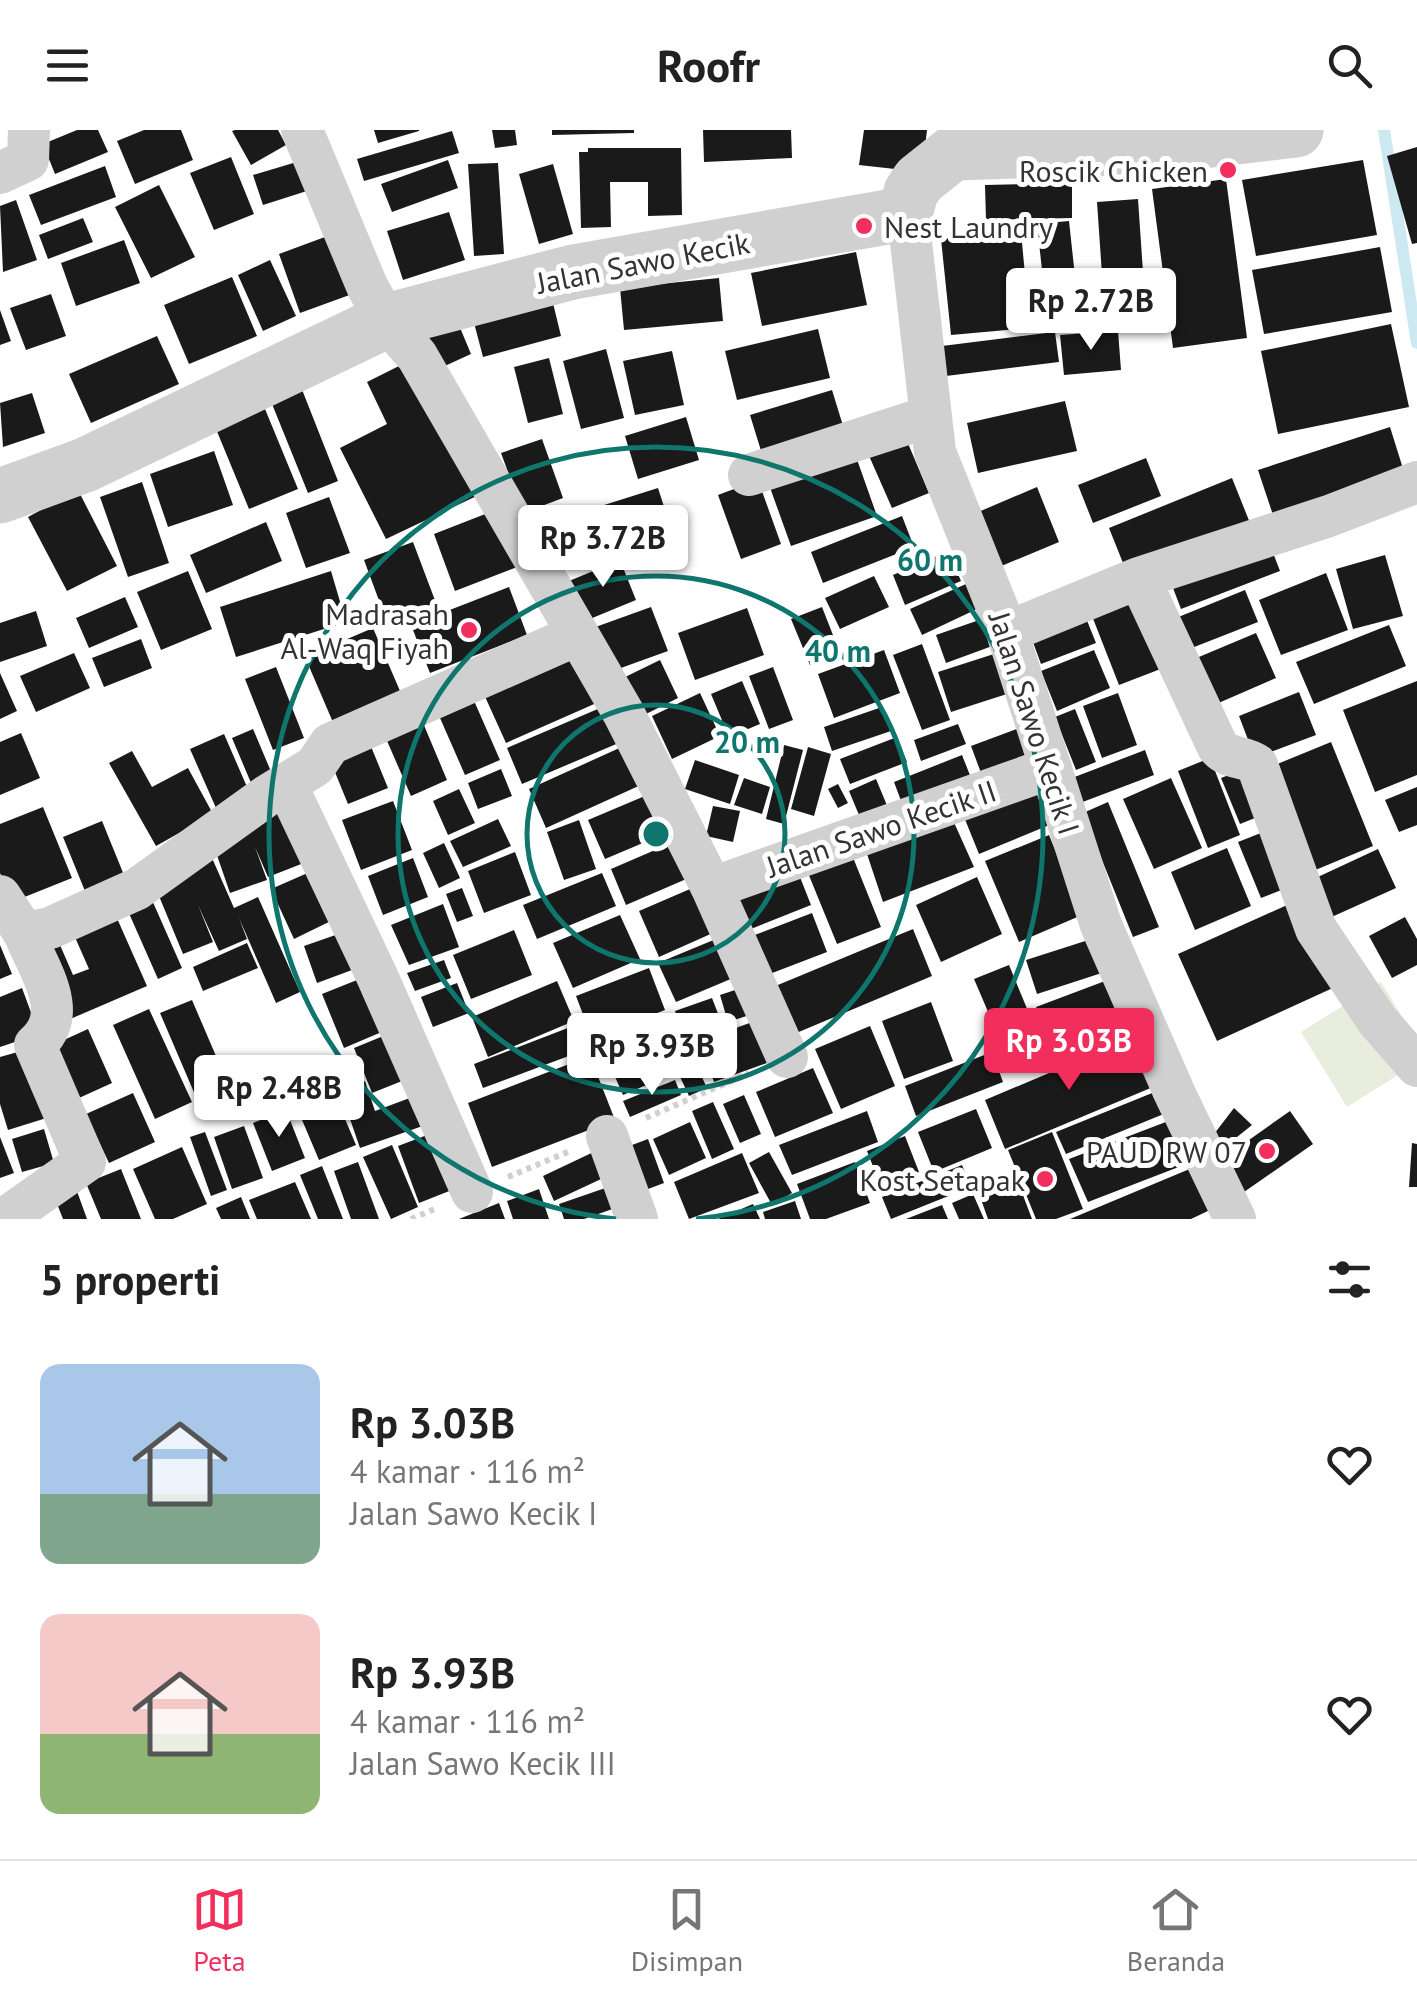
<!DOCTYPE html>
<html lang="id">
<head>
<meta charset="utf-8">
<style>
  body { margin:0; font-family:"PT Sans",sans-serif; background:#f6f6f6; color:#222; height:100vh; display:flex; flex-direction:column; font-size:38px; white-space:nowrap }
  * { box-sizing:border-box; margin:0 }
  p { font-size:32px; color:#767676 }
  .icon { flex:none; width:55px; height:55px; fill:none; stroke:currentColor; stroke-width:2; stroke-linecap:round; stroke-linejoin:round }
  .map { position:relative; height:1089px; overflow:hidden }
  .panel { display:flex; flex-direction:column; background:#fff; flex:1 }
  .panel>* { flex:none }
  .price { position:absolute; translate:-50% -85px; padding:0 22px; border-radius:10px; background:#fff; color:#222; font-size:32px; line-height:65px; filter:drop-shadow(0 2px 5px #0008) }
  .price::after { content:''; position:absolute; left:50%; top:60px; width:30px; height:22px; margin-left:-15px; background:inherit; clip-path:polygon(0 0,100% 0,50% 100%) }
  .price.on { background:#f12e5c; color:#fff }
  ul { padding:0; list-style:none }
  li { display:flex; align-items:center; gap:30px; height:250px; padding:0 40px }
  li span { display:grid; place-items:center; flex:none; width:280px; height:200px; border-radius:20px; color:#555 }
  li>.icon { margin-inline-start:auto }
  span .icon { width:120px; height:120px; fill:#fffc; stroke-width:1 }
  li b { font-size:42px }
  h2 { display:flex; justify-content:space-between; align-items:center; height:120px; padding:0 40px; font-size:42px }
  header { display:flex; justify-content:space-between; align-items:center; height:130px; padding:0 40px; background:#fff; font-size:45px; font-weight:600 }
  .dock { display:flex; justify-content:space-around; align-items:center; height:140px; border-top:2px solid #e0e0e0; background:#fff; font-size:28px; color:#767676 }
  .dock a { display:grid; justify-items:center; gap:5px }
  .dock .on { color:#f12e5c }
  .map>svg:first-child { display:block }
  .green { fill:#e8edde }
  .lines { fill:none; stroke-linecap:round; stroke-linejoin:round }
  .stream { stroke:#cce8f0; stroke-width:12 }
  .building { fill:#1a1a1a }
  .path { stroke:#d0d0d0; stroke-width:6; stroke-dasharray:5 5; stroke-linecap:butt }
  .minor { stroke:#d0d0d0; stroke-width:42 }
  .tertiary { stroke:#d0d0d0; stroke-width:55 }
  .ring { fill:none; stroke:#0f766e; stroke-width:5 }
  .poi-dot { fill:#f12e5c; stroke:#fff; stroke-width:4 }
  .labels { text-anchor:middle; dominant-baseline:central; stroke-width:10; stroke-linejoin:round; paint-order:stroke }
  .poi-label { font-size:30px; fill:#333; stroke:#fff; text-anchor:end }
  .street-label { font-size:30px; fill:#333; stroke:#fff }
  .centre { fill:#0f766e; stroke:#fff; stroke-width:5 }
  .ring-label { font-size:30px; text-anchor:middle; font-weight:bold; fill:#0f766e; stroke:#fff; stroke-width:10; stroke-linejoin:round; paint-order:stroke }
</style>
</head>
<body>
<header><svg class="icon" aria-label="menu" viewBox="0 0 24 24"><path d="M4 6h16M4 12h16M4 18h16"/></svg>Roofr<svg class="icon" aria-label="search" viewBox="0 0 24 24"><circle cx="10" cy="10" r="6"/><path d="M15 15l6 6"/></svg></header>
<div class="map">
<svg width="1417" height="1089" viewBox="0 0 1417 1089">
  <rect width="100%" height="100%" fill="#fff"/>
  <!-- green -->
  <path class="green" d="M1381 852 1417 911V933L1347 977 1301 902Z"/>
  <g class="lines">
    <!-- stream -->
    <path class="stream" d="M1384 0 1417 213"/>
  </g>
  <!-- building -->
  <path class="building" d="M77 0H98L108 22 55 44 43 14Z
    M144 0H181L193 30 135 54 117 11Z
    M235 0H278L286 15 251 35 232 1Z
    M374 0H419V1L378 13Z
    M492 0H515L517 15 495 18Z
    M552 0H634V3L552 5Z
    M703 0H791L792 28 704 32Z
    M864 0H927L922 42 859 35Z
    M452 1 459 23 364 51 357 29Z
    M1417 17V113L1412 114 1387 26Z
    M588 18H681L682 85 648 86V52H610L611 97 581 98 579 22H588Z
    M231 27 254 84 214 100 190 43Z
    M448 30 458 58 392 82 381 54Z
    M1363 30 1377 105 1256 126 1242 50Z
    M300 31 310 60 263 75 253 45Z
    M498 33 504 124 474 126 468 34Z
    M553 34 573 104 539 114 519 44Z
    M105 36 116 67 41 95 29 65Z
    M1226 49 1247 208 1173 218 1152 59Z
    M1072 53V88L986 90 985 55Z
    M159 55 195 127 151 148 115 77Z
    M1138 69 1146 186 1105 188 1097 72Z
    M16 70 37 130 3 142 0 76Z
    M449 82 465 130 403 150 387 101Z
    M83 88 93 112 48 129 39 105Z
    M1069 91 1078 174 1046 177 1037 94Z
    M1021 102 1030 198 951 205 941 109Z
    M333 104 355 163 300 183 279 124Z
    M124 110 140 153 76 176 61 133Z
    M1380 117 1392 182 1264 204 1252 140Z
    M856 122 867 175 762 196 751 143Z
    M270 130 296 186 263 201 238 145Z
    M232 147 257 206 189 234 164 175Z
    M719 148 723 191 624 200 620 158Z
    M51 164 66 206 26 220 10 178Z
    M552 169 561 206 483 227 473 189Z
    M0 180 11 211 0 215Z
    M456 188 471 224 436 240 420 204Z
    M1391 194 1409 277 1278 304 1261 221Z
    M818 199 830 248 737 270 725 221Z
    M1118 201 1121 240 1064 245 1060 205Z
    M1055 202 1059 232 946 246 942 216Z
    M157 206 179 254 91 293 69 244Z
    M606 219 624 288 581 299 563 231Z
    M672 221 684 275 635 285 623 231Z
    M415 228 483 363 386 409 340 318 387 294 367 252Z
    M549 228 563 284 528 293 514 237Z
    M301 257 338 351 308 363 270 269Z
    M832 260 848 312 766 337 750 285Z
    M32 263 45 303 3 317 0 273Z
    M1065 271 1077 321 978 343 967 293Z
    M265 279 298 359 249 379 216 299Z
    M686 287 699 330 638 349 625 306Z
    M1390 297 1405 345 1274 388 1258 340Z
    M904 304 929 363 892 378 866 319Z
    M542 309 563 368 523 383 501 323Z
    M214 321 233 375 168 397 150 344Z
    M854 321 877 386 791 416 768 352Z
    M1146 328 1161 366 1093 393 1078 355Z
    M1232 348 1252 398 1129 448 1109 398Z
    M758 350 781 414 741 429 718 365Z
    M142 352 169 433 128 447 100 367Z
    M1037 357 1059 412 999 437 976 383Z
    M658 358 668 389 593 414 582 382Z
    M78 360 117 436 67 461 28 387Z
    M329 367 350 423 306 438 286 383Z
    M498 379 520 436 455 461 434 404Z
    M902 386 914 417 823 453 811 422Z
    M266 392 282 431 206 463 190 425Z
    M413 412 436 473 387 492 364 430Z
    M1269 412 1280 441 1181 479 1170 450Z
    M948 421 961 451 905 475 893 445Z
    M1385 425 1403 486 1353 499 1336 439Z
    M620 430 636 470 585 491 569 451Z
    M188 441 212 499 161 520 137 462Z
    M331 441 346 492 236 527 220 477Z
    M1326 443 1348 500 1281 525 1259 470Z
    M874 446 889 477 840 499 825 468Z
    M966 454 977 479 922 505 910 479Z
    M509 457 527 505 430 543 411 495Z
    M1245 460 1258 492 1184 521 1171 490Z
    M1143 465 1171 535 1119 555 1092 486Z
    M125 467 138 497 89 518 76 488Z
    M651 477 668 521 607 543 590 499Z
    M822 477 840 523 810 535 791 489Z
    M747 478 764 525 695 550 678 503Z
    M36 481 47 516 0 532V493Z
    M1084 483 1096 513 1041 534 1030 504Z
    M985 488 995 515 946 533 936 505Z
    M1389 495 1406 536 1314 574 1296 532Z
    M373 498 403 568 335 597 305 527Z
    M1256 503 1276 548 1207 578 1187 532Z
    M141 509 152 538 104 557 92 528Z
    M922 514 950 590 922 600 893 525Z
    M578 518 601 571 506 613 482 560Z
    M884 520 900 563 834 588 818 544Z
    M1094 520 1110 558 1057 581 1041 541Z
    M74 523 90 558 36 582 20 546Z
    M997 523 1010 563 951 582 938 542Z
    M660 530 678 568 640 587 621 549Z
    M276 537 304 608 273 620 245 549Z
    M773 537 793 590 769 599 749 546Z
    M0 543 17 581 0 589Z
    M742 551 760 594 729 607 711 564Z
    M1417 551V645L1375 662 1343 580Z
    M468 557 500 630 465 645 433 572Z
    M1299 562 1316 605 1255 628 1239 586Z
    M700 563 720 606 672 629 652 586Z
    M1118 563 1137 615 1102 628 1083 576Z
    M607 575 621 612 522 654 507 618Z
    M882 577 891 601 832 621 824 597Z
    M1075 579 1096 632 1076 640 1055 587Z
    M418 581 447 650 411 666 381 597Z
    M958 594 966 614 921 631 914 610Z
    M1025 596 1038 631 984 651 971 616Z
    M253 599 278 658 257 667 232 608Z
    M21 603 40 648 0 665V612Z
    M224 604 254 673 220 687 190 619Z
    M897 607 907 632 850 654 840 629Z
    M1331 612 1373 716 1313 741 1270 637Z
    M370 614 388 658 348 674 330 630Z
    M626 615 643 654 546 698 529 659Z
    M784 615 803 620 784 694 766 689Z
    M808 617 831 624 814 686 791 679Z
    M1145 620 1154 645 1080 673 1072 648Z
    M132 621 152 657 188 638 213 684 156 716 109 633Z
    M962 625 975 658 906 684 894 652Z
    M1210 628 1240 705 1208 718 1178 641Z
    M695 630 739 645 730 674 685 659Z
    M1247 638 1265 684 1240 694 1221 648Z
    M501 639 512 666 478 679 468 653Z
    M744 648 770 657 762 684 734 675Z
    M1171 648 1202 718 1154 739 1123 669Z
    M876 649 891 685 864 697 849 661Z
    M1042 650 1059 691 979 724 962 682Z
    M838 654 848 673 838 678 828 659Z
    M1417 657V695L1399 702 1385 670Z
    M459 659 475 693 448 705 433 671Z
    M659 660 676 699 605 729 588 690Z
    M292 671 314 729 268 747 255 717 267 750 230 763 211 708Z
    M393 671 412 720 361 740 342 690Z
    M1108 672 1159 797 1133 807 1083 683Z
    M713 676 740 681 733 712 706 706Z
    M43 677 72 748 12 772 0 743V694Z
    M952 688 974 737 883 772 866 721Z
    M498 689 511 716 463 737 450 711Z
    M579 690 596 739 564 750 547 702Z
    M102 691 126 750 87 766 63 707Z
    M1271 699 1294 755 1261 768 1238 712Z
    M1049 705 1082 785 1019 812 985 731Z
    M676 711 691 747 626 775 611 739Z
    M444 713 460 748 439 758 423 723Z
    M1227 718 1251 776 1195 800 1171 742Z
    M1378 719 1396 758 1325 790 1307 752Z
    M515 722 531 765 484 783 468 741Z
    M852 725 881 797 837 814 808 743Z
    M212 728 234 778 258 767 300 862 276 873 239 788 247 809 219 821 198 775 213 812 183 824 154 754Z
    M413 728 428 767 383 785 368 746Z
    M796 737 811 775 746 801 730 763Z
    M319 738 341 786 294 809 271 759Z
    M602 743 616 776 537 809 523 775Z
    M977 747 1002 804 941 832 916 775Z
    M704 753 724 798 659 827 639 781Z
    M462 758 473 786 457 792 446 764Z
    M148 761 182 838 158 849 124 772Z
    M1296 771 1335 857 1217 911 1178 824Z
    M443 774 459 817 409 835 391 795Z
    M112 777 147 856 68 890 40 824 60 815 73 845 89 839 70 796Z
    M812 783 827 822 767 845 752 806Z
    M620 785 640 829 573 858 553 813Z
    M1405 787 1417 809V835L1392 848 1369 806Z
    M913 799 932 846 794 904 773 857Z
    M514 800 532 845 471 869 453 825Z
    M347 801 360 837 317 853 304 816Z
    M728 804 745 843 676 872 658 833Z
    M1104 805 1114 839 1037 864 1026 830Z
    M247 813 258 838 203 861 193 837Z
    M0 815 12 844 0 849Z
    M444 830 451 848 415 861 407 843Z
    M1009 835 1047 927 1013 940 974 849Z
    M649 838 665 880 592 908 576 866Z
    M362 848 384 901 344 918 322 864Z
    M1113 848 1131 897 1054 925 1036 877Z
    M557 851 574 891 488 927 472 887Z
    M457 853 469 883 433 897 421 867Z
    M753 854 762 881 728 892 720 865Z
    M22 858 39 904 0 917V867Z
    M712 868 722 894 685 909 675 881Z
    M192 870 228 954 196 967 160 883Z
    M931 872 953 931 904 949 882 891Z
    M149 879 192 972 155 989 113 895Z
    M665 885 680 925 653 935 638 895Z
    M766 887 781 928 714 952 700 911Z
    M573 896 582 921 483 958 474 934Z
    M870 896 895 956 841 979 815 919Z
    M88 899 112 953 68 973 44 919Z
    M393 902 412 947 372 963 354 918Z
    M631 905 651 953 623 965 602 917Z
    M1132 908 1153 957 1005 1019 985 970Z
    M32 918 53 986 8 1000 0 974V927Z
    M992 922 1003 952 916 986 905 956Z
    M590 926 615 990 492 1037 468 973Z
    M693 928 707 958 689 966 675 936Z
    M813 938 833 983 775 1007 756 962Z
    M675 950 681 965 630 987 623 971Z
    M365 951 375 981 423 963 434 992 360 1018 340 960Z
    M1162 959 1171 981 1066 1024 1056 1002Z
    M133 963 155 1012 109 1033 86 984Z
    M334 963 356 1015 319 1030 297 978Z
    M744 965 761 1004 740 1013 723 974Z
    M713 972 734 1019 712 1029 692 981Z
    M1234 978 1252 995 1222 1019 1211 1008Z
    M976 979 992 1018 934 1042 918 1002Z
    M286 980 305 1028 272 1041 253 993Z
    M867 981 878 1012 792 1045 779 1015Z
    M1290 981 1313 1014 1244 1062 1222 1029Z
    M1171 990 1189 1033 1088 1072 1069 1029Z
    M690 992 706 1028 669 1045 653 1009Z
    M244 996 263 1048 232 1059 214 1007Z
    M44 999 54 1033 22 1042 12 1009Z
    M443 999 467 1054 419 1073 398 1016Z
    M205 1002 227 1060 211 1066 190 1007Z
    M1052 1002 1083 1079 1056 1089H1036L1008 1020Z
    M905 1006 919 1042 881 1057 867 1021Z
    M0 1007 14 1043 0 1048Z
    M648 1009 664 1053 640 1062 624 1018Z
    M1412 1013 1417 1014V1057H1409Z
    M392 1015 418 1077 391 1089 363 1027Z
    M182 1017 207 1074 173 1089H155L133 1039Z
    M602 1018 614 1043 554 1071 543 1046Z
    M769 1022 792 1063 772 1075 749 1033Z
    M742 1023 759 1063 689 1089 674 1052Z
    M358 1032 379 1089H351L334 1041Z
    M855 1032 870 1073 826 1089H810L797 1054Z
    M962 1035 971 1057 891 1089 882 1067Z
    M322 1036 343 1089H318L300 1045Z
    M1192 1038 1210 1080 1191 1089H1070Z
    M121 1039 141 1089H101L86 1053Z
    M1015 1044 1032 1089H988L978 1061Z
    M295 1052 311 1089H257L249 1070Z
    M74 1053 87 1089H63L52 1061Z
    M614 1055 621 1076 584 1089H564L559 1074Z
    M539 1059 549 1089H513L507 1071Z
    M973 1064 984 1089H959L952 1073Z
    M241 1067 250 1089H221L216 1078Z
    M795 1071 801 1089H765L763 1082Z
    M499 1073 505 1089H459Z
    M753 1074 760 1089H718Z
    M942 1075 948 1089H906Z"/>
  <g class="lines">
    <!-- path -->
    <path class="path" d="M646 988 749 943
      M508 1047 570 1021
      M411 1089 437 1078"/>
    <!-- minor -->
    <path class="minor" d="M302 0 367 156 386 191 417 226 624 584 712 758 787 927
      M0 43 28 30 29 0
      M907 77 935 322 1007 502 1101 795 1174 962 1235 1089
      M749 345 931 286
      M1139 448 1218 617C1229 630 1244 625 1257 635L1316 799 1377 890 1417 936
      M1007 502 1139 448 1329 386 1417 352
      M286 654 377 846 472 1062
      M712 758 1051 638
      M0 766 24 803 50 798 137 759 265 667 315 636 330 614 577 505
      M607 1006 637 1089
      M4 1089 85 1032 35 915C72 883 39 840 24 803"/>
    <!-- tertiary -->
    <path class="tertiary" d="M0 366 85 335 386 191 573 142 893 86 907 77 911 62 919 50 953 23 1152 17 1296 0"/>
  </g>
  <!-- distance rings -->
  <g class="ring">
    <circle cx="656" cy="704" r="129"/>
    <circle cx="656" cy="704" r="258"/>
    <path d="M616 1089A387 387 0 1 1 696 1089"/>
  </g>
  <!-- markers -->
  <g class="poi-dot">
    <circle cx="1228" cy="40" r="10"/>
    <circle cx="864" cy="96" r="10"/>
    <circle cx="469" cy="500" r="10"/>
    <circle cx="1267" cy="1021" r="10"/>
    <circle cx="1045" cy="1049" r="10"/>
  </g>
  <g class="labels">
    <!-- poi labels -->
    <g class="poi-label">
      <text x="1208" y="40">Roscik Chicken</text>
      <text x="884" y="96" text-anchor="start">Nest Laundry</text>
      <text x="449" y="483">Madrasah<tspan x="449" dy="34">Al-Waq Fiyah</tspan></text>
      <text x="1247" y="1021">PAUD RW 07</text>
      <text x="1025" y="1049">Kost Setapak</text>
    </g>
    <!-- street labels -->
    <g class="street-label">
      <text transform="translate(643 132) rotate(-11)">Jalan Sawo Kecik</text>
      <text transform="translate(1035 593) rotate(72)">Jalan Sawo Kecik I</text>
      <text transform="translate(881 698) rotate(-19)">Jalan Sawo Kecik II</text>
    </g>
  </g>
  <circle cx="656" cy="704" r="15" class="centre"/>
  <g class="ring-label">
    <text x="930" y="441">60 m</text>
    <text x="838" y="532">40 m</text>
    <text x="747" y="623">20 m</text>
  </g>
</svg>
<b class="price" style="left:1091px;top:223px">Rp 2.72B</b>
<b class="price" style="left:603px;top:460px">Rp 3.72B</b>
<b class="price on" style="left:1069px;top:963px">Rp 3.03B</b>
<b class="price" style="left:652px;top:968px">Rp 3.93B</b>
<b class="price" style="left:279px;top:1010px">Rp 2.48B</b>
</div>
<section class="panel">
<h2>5 properti<svg class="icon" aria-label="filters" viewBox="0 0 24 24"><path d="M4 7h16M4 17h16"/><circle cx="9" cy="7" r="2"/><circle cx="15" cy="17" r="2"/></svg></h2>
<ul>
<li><span style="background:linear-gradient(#a9c7e8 65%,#7fa58c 0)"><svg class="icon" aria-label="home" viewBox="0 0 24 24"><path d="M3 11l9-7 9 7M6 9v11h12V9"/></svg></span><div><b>Rp 3.03B</b><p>4 kamar · 116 m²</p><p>Jalan Sawo Kecik I</p></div><svg class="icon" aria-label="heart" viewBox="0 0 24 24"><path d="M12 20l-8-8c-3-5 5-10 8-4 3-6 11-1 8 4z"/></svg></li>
<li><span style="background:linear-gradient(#f6c9c9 60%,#8fb573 0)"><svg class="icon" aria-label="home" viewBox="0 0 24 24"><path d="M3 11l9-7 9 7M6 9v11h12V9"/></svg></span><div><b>Rp 3.93B</b><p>4 kamar · 116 m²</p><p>Jalan Sawo Kecik III</p></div><svg class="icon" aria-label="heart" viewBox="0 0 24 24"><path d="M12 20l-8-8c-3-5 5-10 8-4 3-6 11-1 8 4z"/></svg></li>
</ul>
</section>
<nav class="dock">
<a class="on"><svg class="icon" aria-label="map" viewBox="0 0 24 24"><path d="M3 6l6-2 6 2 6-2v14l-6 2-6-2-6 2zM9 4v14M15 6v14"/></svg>Peta</a>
<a><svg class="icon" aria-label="saved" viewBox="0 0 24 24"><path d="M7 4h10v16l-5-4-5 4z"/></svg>Disimpan</a>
<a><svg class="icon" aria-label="home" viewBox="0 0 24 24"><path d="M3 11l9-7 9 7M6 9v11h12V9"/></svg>Beranda</a>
</nav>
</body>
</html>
